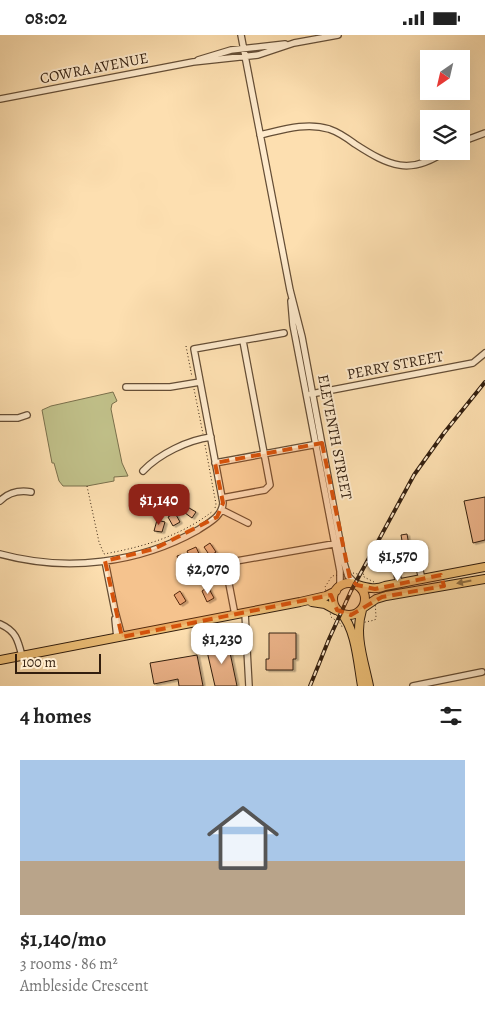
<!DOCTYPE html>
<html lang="en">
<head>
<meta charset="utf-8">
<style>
  body { margin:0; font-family:Alegreya,serif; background:#f6f6f6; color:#222; height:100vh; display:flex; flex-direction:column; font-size:19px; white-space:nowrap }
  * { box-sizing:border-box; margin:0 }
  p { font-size:16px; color:#767676 }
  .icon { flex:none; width:28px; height:28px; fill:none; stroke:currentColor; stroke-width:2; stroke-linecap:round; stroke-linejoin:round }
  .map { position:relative; height:651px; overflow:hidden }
  .sheet { display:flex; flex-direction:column; background:#fff; flex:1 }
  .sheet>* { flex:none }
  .needle { width:32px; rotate:214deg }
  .buttons { position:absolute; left:420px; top:15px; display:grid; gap:10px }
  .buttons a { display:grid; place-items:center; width:50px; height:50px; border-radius:0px; background:#fff; box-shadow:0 5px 20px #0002; font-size:25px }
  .scale { position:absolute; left:15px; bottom:12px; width:86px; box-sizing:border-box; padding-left:5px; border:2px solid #321e0e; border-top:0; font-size:14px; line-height:18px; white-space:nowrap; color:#321e0e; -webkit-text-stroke:4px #feeacc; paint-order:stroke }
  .price { position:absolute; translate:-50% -42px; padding:0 11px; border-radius:10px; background:#fff; color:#222; font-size:16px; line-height:32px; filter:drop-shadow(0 1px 2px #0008) }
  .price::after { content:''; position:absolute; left:50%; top:30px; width:15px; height:11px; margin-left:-8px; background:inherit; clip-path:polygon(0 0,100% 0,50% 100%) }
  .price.current { background:#8f2418; color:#fff }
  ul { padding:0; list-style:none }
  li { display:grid; align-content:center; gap:10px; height:265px; padding:0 20px }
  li+li { border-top:1px solid #e0e0e0 }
  li span { display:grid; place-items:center; height:155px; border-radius:0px; color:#555 }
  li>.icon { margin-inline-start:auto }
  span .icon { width:90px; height:90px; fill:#fffc; stroke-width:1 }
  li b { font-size:21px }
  h2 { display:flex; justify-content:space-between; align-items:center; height:60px; padding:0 20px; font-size:21px }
  .status { display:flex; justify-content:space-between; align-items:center; height:35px; padding:0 25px; background:#fff; direction:ltr }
  .status svg { height:14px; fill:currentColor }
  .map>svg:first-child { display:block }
  .green { fill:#c1c18a; stroke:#7a704c }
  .building { fill:#edb48a; stroke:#321e0e; filter:url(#shadow) }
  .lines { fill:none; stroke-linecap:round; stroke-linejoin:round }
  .minor-casing { stroke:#654e36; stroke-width:8 }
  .major-casing { stroke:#321e0e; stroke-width:10 }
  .path { stroke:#321e0e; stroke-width:1; stroke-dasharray:1 2.5; stroke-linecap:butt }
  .minor { stroke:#feeacc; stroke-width:5.5 }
  .major { stroke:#eec078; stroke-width:8 }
  .rail-casing { stroke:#321e0e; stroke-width:4 }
  .rail { stroke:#feeacc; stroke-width:2; stroke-dasharray:5.5; stroke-linecap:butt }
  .oneway { fill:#906f43 }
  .marked { fill:#d6530c; fill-opacity:0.2; stroke:#d6530c; stroke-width:4; stroke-dasharray:10 6; stroke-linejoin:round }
  .labels { text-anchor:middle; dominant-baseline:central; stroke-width:4; stroke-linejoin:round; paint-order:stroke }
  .street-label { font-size:15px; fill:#321e0e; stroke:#feeacc }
</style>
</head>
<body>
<div class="status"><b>08:02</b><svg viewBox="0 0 49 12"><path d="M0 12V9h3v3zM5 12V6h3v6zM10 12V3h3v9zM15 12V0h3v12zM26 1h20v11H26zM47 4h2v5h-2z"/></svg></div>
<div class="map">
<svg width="485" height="651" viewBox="0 0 485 651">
  <defs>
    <filter id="shadow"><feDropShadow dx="2.5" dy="1.5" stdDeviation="0" flood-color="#0004"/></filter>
  </defs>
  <rect width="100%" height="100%" fill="#fddfb0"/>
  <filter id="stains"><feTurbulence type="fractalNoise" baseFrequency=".004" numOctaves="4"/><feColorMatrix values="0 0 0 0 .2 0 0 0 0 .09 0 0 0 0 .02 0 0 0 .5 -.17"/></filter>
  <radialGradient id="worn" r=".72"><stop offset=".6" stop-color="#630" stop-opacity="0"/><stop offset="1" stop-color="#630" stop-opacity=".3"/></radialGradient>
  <!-- green -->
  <path class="green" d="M113 357 117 366 112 369 111 374 122 428 128 441 114 442V446L87 451H63L59 446 54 428H52L42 375 51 371Z"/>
  <!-- building -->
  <path class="building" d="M485 462V505L473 508 464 466Z
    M184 470 196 477 192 483 181 475Z
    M175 478 180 487 173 491 168 482Z
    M157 485 165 487 162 497 154 496Z
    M407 499 410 516 400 518 404 517 401 500Z
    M210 508 216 517 210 521 204 512Z
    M196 512 200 521 186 527V529L180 531 177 521 188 518 187 516Z
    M208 552 214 563 207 567 202 556Z
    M180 556 186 566 180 570 174 560Z
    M269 598H296V624H293V635H266V624H269Z
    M228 608 237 651H215L206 612Z
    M197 620 203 651H179L178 644 154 649 150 628Z"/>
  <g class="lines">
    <defs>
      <path id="minor" d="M241 0 290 255 302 302 344 528 348 541 357 550
        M198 25 231 15 285 9
        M0 64 193 27 258 20 294 8 338 0
        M260 100C282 95 306 87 329 94 338 97 347 103 355 109 389 131 410 141 446 116
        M461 107 485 98
        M291 266 293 290 340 536V549L337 554
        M126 352H170L200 347
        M311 359 473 328 485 318
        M0 383H18L27 380
        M215 428 318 409
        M143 436C159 419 188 405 211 402
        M222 463 265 455 270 450 243 306
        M0 466C9 457 19 455 31 457
        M222 475 248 488
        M0 519C66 537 138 529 198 495 208 488 222 482 223 468L194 314 284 298
        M105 526 115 576 122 602
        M399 548 396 535 388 530 390 525 416 520 422 544
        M245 578 249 651
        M235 580 225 528 339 508
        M115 584 117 603
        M0 589C16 596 18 605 22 621
        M413 651 482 637"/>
      <path id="major" d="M333 564a16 16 0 1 1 32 0a16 16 0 1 1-32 0Z
        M358 550C368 553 376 555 385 551L485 532
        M312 567 325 569 336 575
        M363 573 376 564 386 561 485 544
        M362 575C354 600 364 626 369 651
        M341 578C356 594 358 629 362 651
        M0 625 300 567 326 561 336 556"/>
    </defs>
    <!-- minor casing -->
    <use href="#minor" class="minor-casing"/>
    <!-- major casing -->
    <use href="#major" class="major-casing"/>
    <!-- path -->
    <path class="path" d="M186 311 192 342
      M194 354 203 399
      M205 410 216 469 215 473
      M87 451 99 507 104 519C143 512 181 501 213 476
      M353 538 362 540 364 539V542L374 547 376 582 375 585 342 592 341 589 331 582 325 552 332 541Z"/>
    <!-- minor -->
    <use href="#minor" class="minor"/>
    <!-- major -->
    <use href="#major" class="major"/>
    <defs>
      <path id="rail" d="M310 651 329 604 351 556 414 440 444 398 485 347"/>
    </defs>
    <!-- rail casing -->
    <use href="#rail" class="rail-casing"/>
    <!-- rail -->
    <use href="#rail" class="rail"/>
  </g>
  <!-- one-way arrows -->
  <defs><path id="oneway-solid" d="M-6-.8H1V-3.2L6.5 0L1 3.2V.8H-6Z" transform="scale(1.25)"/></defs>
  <use class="oneway" href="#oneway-solid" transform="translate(464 547) rotate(169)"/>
  <!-- marked area -->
  <path class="marked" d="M322 408 350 544 357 550 375 554 441 540 444 551 382 562 351 580 337 575 331 560 122 602 105 526 154 514 217 482 223 468 215 428Z"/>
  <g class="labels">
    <!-- street labels -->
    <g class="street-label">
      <text transform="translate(94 33) rotate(-11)">COWRA AVENUE</text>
      <text transform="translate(395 330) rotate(-11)">PERRY STREET</text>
      <text transform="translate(335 402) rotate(79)">ELEVENTH STREET</text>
    </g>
  </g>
  <rect width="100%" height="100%" filter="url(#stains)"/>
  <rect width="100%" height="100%" fill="url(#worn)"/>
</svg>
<div class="buttons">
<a><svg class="needle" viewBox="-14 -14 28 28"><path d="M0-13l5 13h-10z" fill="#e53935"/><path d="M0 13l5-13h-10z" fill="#767676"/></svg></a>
<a><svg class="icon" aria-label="layers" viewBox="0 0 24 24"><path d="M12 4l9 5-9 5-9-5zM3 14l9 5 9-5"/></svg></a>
</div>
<div class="scale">100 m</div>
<b class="price current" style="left:159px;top:491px">$1,140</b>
<b class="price" style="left:398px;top:547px">$1,570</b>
<b class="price" style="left:208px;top:560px">$2,070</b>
<b class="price" style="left:222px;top:630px">$1,230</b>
</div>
<section class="sheet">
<h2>4 homes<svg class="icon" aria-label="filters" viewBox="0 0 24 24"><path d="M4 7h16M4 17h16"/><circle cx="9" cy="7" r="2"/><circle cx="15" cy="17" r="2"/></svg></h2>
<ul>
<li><span style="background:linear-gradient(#a9c7e8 65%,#b9a48a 0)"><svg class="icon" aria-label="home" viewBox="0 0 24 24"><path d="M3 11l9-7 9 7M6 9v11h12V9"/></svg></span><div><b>$1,140/mo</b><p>3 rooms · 86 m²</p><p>Ambleside Crescent</p></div></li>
</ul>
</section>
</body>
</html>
